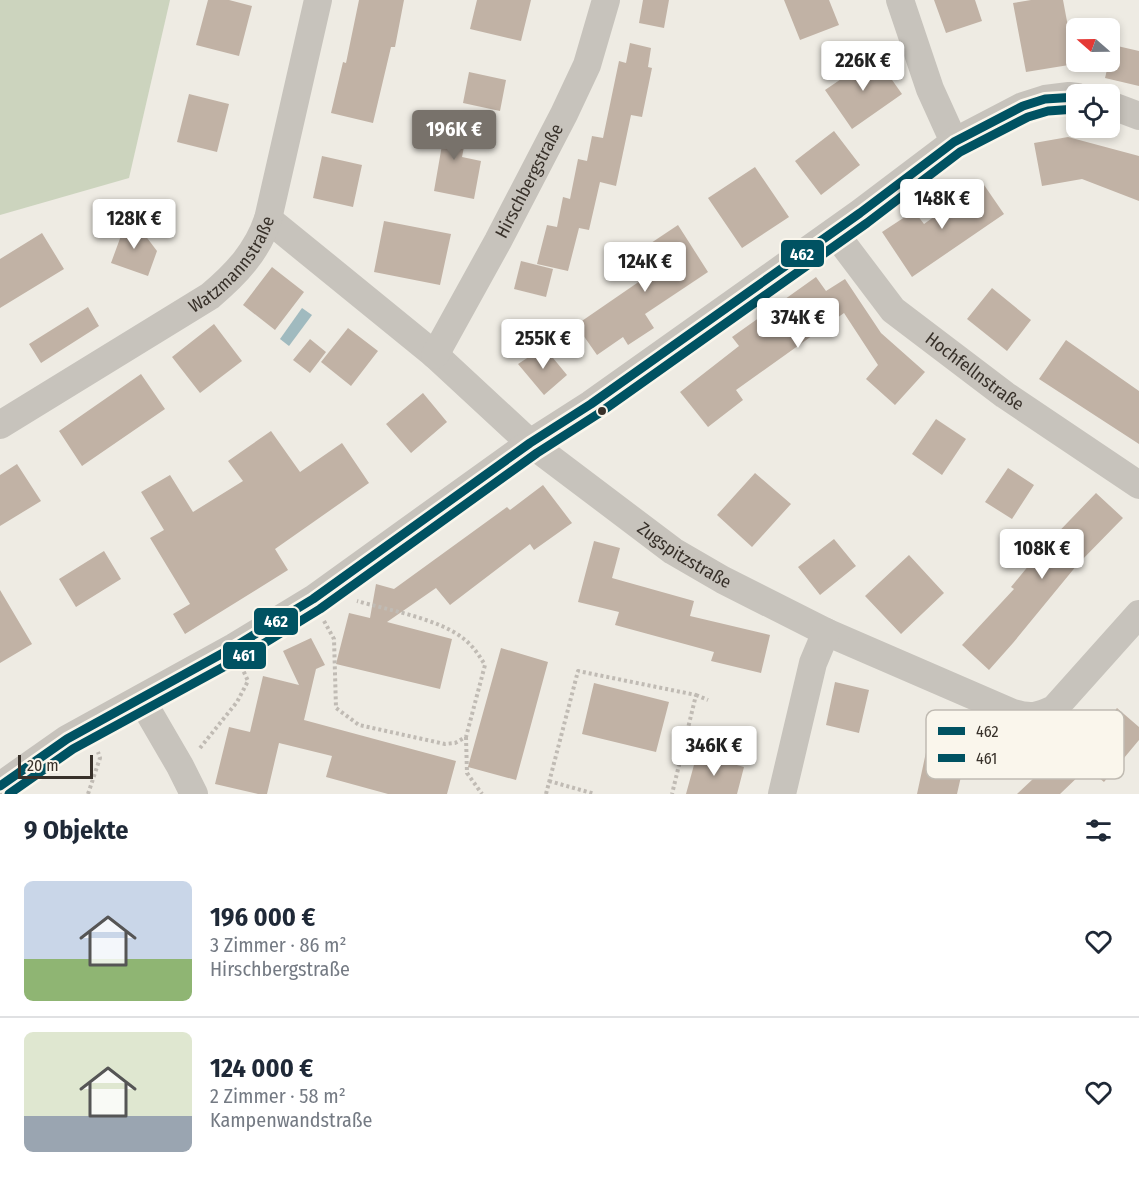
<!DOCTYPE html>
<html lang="de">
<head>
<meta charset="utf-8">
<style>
  body { margin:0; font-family:"Fira Sans Condensed",sans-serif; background:#f2f2f3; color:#1f2937; height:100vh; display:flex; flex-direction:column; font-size:22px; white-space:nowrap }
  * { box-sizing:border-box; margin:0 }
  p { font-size:20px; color:#747a83 }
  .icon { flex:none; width:33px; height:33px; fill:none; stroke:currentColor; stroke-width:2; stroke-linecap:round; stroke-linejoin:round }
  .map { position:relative; height:794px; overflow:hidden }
  .drawer { display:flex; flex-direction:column; background:#fff; flex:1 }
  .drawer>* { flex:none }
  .needle { width:39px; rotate:290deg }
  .fabs { position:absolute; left:1066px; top:18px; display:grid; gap:12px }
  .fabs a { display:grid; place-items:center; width:54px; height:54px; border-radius:9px; background:#fff; box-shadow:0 3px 9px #0003; font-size:30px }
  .scale { position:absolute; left:18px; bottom:15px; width:75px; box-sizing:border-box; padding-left:6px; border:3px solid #38312a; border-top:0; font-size:16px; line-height:21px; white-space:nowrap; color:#38312a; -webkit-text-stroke:4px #faf6ec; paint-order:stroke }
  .price { position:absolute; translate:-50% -51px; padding:0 14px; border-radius:6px; background:#fff; color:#222; font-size:20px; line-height:39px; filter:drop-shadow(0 2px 3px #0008) }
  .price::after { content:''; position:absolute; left:50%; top:36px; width:18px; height:14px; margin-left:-9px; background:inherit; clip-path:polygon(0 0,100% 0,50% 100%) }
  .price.on { background:#78726b; color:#fff }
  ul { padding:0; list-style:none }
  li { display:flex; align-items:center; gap:18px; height:150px; padding:0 24px }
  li+li { border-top:2px solid #e0e1e3 }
  li span { display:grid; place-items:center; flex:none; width:168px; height:120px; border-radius:9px; color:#555 }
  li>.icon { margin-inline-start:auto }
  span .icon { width:72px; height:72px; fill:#fffc; stroke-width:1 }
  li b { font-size:26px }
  h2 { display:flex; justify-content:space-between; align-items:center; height:72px; padding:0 24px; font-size:26px }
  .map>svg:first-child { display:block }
  .green { fill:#ccd4be }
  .water { fill:#a0babf }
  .building { fill:#c1b2a5 }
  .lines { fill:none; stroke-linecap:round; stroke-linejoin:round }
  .path { stroke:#c0bbb4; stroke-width:4; stroke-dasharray:3 3; stroke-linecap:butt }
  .minor { stroke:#c7c3bc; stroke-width:28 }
  .bus-1-casing { stroke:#faf6ec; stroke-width:14 }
  .bus-2-casing { stroke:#faf6ec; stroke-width:14 }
  .bus-1 { stroke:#005262; stroke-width:9 }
  .bus-2 { stroke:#005262; stroke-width:9 }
  .bus-dot { fill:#38312a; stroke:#faf6ec; stroke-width:2 }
  .labels { text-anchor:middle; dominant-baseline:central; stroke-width:6; stroke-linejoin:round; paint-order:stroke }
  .street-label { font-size:18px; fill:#38312a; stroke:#faf6ec }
  .key { fill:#faf6ec; stroke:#c0bbb2; stroke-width:1.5 }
  .key-label { font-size:16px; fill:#38312a }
  .line-badge { stroke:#faf6ec; stroke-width:2 }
  .badge-label { font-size:16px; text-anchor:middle; font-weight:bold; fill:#fff }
</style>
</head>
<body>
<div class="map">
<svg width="1139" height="794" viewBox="0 0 1139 794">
  <rect width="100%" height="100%" fill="#eeebe3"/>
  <!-- green -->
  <path class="green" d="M0 0H170L129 178 0 215Z"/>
  <!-- water -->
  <path class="water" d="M302 308 312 315 289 346 280 339Z"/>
  <!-- building -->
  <path class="building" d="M208 0H229L252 6 239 56 196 45Z
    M359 0H404L395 47H391L373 123 331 113 343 62 346 63Z
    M477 0H531L521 41 470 29Z
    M643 0H669L664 28 639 23Z
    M784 0H829L839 25 800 40Z
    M934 0H975L982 21 946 33Z
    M1031 0H1063L1075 64 1026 72 1013 3Z
    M630 43 651 48 648 67 652 68 642 117 631 115 616 186 600 182 589 230 579 228 568 271 537 264 547 225 557 227 563 197 570 199 578 159 587 161 592 136 603 138 619 61 626 63Z
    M1113 45 1139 51V86L1105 78Z
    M875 56 902 94 852 129 825 90Z
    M469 72 506 80 500 111 463 103Z
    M189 94 229 104 217 152 177 142Z
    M432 120 468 127 462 157 481 161 474 199 434 191 442 145 428 142Z
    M834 131 860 165 821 195 795 161Z
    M1068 137 1139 156V201L1082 179 1042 186 1034 143Z
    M322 156 362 165 353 207 313 198Z
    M755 167 789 217 742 248 708 198Z
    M982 182 1004 214 912 277 882 232 914 211 924 224Z
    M129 214 157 251 148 276 111 263Z
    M384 221 451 234 440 285 374 272Z
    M678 225 708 272 645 314 654 328 628 345 623 337 597 355 576 325 656 270 642 249Z
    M42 233 64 269 0 308V259Z
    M521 261 553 269 546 297 514 289Z
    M272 267 304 292 275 330 243 305Z
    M816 277 826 291 845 279 881 333 925 372 895 405 866 379 878 365 844 313 736 390 743 400 708 427 680 392 739 346 732 337Z
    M992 288 1031 320 1007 351 967 319Z
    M88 307 99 326 41 363 29 344Z
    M214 324 242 361 200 393 172 357Z
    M348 328 378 351 351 386 321 362Z
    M310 339 326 352 310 373 293 360Z
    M1066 340 1139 391V444L1039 379Z
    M544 347 567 375 544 395 518 364Z
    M141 374 165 409 82 466 59 431Z
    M423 393 447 422 411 453 386 424Z
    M936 419 966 439 942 475 912 454Z
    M271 431 300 472 342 443 369 483 275 549 288 570 185 634 173 614 190 604 150 538 164 530 141 492 170 475 193 512 243 481 228 461Z
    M17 464 41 501 0 526V475Z
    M1008 468 1034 485 1012 519 985 502Z
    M755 473 791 504 752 547 717 515Z
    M543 485 572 523 534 550 530 544 450 605 436 588 387 622 452 639 440 689 336 664 349 613 370 618 376 584 394 589 507 507 510 510Z
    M1096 493 1123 518 1077 565 1013 643 989 670 962 645 1014 589 1011 587 1043 548Z
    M834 539 856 566 820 595 798 567Z
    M594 541 620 548 612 578 694 601 690 616 770 635 761 673 711 661 714 652 615 625 619 612 578 602Z
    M104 551 121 579 76 607 59 579Z
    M909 555 944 593 901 634 865 596Z
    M0 590 32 644 0 663Z
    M311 638 325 665 316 669 304 720 456 761 447 794H388L326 777 332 756 279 743 267 794H258L215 784 229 727 250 732 263 676 299 685 283 651Z
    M501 648 548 662 516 780 468 767Z
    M835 682 869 690 859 733 826 725Z
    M594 683 669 702 656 752 582 734Z
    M1117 708 1139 727V740L1104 782 1075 758Z
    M931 729 970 737 957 794H917Z
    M1065 752 1083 772 1060 794H1017L1051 762 1053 764Z
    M697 754 744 767 737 794H686Z"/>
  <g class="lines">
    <!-- path -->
    <path class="path" d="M324 621 334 639 336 708 359 725 445 744 455 743 466 737 485 665C479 655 473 646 464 639 440 619 388 610 357 601
      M696 695 708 700
      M466 737 467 773 482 794
      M200 748 237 702 248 681 243 670
      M549 781 595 794
      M88 794 100 758 98 752
      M546 794 578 671 696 695 672 794"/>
    <!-- minor -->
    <g class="minor">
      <path d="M900 0 930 89 954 142"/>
      <path d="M1110 105 1139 116"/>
      <path id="s1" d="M268 219 435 355 530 443 673 551 723 580 826 632 1013 713C1031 718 1037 717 1054 709L1139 614"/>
      <path id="s2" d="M834 232 893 310 1005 395 1139 485"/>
      <path id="s3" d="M435 355 498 241 564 114 587 65 606 0"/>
      <path id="s4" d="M0 425 210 296C236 274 257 252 268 219L318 0"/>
      <path d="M141 699 180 766 194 794"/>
      <path d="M0 786 67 739 234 647 313 599 530 443 591 404 860 213 954 142 1023 106 1045 99 1069 96 1077 97"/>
      <path d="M782 794 813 663 826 632"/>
    </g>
    <defs>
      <path id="bus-1" d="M0 786 67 739 234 647 313 599 530 443 591 404 860 213 954 142 1023 106 1045 99 1077 97"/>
      <path id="bus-2" d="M9 794 73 749 240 658 320 609 537 453 598 414 867 223 960 152 1028 117 1048 111 1076 109"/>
    </defs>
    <!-- bus-1 casing -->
    <use href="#bus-1" class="bus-1-casing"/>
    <!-- bus-2 casing -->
    <use href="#bus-2" class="bus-2-casing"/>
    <!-- bus-1 -->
    <use href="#bus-1" class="bus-1"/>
    <!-- bus-2 -->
    <use href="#bus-2" class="bus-2"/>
  </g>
  <!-- markers -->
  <circle class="bus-dot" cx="602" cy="411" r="5"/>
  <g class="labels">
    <!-- street labels -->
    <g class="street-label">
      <text stroke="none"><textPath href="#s3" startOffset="198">Hirschbergstraße</textPath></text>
      <text stroke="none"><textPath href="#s4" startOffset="285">Watzmannstraße</textPath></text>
      <text stroke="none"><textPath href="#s2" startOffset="200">Hochfellnstraße</textPath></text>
      <text stroke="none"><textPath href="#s1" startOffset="536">Zugspitzstraße</textPath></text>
    </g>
  </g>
  <!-- legend -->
  <rect x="926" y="710" width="198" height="69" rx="9" class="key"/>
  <rect x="938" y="727" width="27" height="8" fill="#005262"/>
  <rect x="938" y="754" width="27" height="8" fill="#005262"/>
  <g class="key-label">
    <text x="976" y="737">462</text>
    <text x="976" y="764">461</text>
  </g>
  <g class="line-badge">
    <rect x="780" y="239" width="45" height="29" rx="6" fill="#005262"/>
    <rect x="253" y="607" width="46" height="29" rx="6" fill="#005262"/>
    <rect x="222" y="641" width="45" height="29" rx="6" fill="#005262"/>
  </g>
  <g class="badge-label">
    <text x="802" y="260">462</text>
    <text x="276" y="627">462</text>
    <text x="244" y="661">461</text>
  </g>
</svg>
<div class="fabs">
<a><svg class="needle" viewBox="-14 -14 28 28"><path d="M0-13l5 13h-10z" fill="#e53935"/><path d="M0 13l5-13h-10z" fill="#747a83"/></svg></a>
<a><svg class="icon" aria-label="locate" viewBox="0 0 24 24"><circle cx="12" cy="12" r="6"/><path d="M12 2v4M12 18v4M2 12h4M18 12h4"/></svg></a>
</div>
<div class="scale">20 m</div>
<b class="price" style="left:863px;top:92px">226K €</b>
<b class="price on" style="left:454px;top:161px">196K €</b>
<b class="price" style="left:942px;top:230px">148K €</b>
<b class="price" style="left:134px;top:250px">128K €</b>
<b class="price" style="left:645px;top:293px">124K €</b>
<b class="price" style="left:798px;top:349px">374K €</b>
<b class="price" style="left:543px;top:370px">255K €</b>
<b class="price" style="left:1042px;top:580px">108K €</b>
<b class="price" style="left:714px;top:777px">346K €</b>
</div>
<section class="drawer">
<h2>9 Objekte<svg class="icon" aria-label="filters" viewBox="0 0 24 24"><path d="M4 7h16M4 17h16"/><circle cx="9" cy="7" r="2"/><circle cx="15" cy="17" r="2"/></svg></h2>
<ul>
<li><span style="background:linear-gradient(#c9d6e8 65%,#8fb573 0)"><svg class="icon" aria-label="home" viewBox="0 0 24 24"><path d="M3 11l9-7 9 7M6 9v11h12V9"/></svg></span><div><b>196 000 €</b><p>3 Zimmer · 86 m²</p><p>Hirschbergstraße</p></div><svg class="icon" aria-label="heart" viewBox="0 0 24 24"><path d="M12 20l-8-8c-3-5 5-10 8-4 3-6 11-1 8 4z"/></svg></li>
<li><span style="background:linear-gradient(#dfe7d0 70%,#9aa5b1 0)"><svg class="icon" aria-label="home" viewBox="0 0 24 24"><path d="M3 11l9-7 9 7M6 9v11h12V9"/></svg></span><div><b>124 000 €</b><p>2 Zimmer · 58 m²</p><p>Kampenwandstraße</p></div><svg class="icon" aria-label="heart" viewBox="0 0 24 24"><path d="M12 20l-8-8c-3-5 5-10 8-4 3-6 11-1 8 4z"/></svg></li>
</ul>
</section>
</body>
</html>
